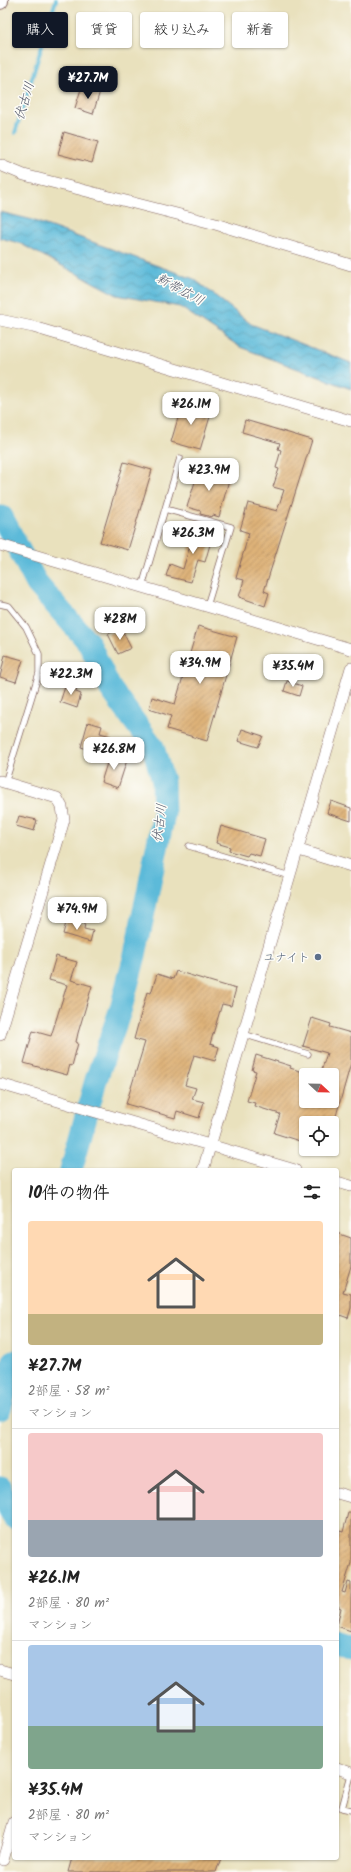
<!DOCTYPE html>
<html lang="ja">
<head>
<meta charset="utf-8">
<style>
  body { margin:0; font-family:Kalam,"Klee One",sans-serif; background:#f2f2f2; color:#222; height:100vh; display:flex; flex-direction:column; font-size:15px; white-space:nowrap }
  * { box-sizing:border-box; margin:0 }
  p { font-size:13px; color:#767676 }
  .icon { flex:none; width:22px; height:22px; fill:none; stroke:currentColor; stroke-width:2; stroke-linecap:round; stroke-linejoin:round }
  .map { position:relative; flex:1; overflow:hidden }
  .side { position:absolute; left:12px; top:1168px; width:327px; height:692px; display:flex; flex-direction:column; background:#fff; border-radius:4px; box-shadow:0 1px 3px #0004 }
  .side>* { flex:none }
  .hud { position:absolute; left:12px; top:12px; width:327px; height:36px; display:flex; gap:8px }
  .needle { width:26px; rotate:112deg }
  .tools { position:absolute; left:299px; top:1068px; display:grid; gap:8px }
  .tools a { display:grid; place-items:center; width:40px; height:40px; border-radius:4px; background:#fff; box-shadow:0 1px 3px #0004; font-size:20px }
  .price { position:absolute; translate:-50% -34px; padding:0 9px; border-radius:8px; background:#fff; color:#222; font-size:13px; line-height:26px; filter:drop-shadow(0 1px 2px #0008) }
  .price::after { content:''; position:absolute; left:50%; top:24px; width:12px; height:9px; margin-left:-6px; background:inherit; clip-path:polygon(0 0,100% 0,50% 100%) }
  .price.current { background:#111827; color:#fff }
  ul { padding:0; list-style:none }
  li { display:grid; align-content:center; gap:8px; height:212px; padding:0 16px }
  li+li { border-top:1px solid #e0e0e0 }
  li span { display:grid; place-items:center; height:124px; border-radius:4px; color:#555 }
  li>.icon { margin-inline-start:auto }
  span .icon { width:72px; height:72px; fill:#fffc; stroke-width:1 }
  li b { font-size:17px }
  h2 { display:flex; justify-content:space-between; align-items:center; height:48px; padding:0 16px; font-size:17px }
  .chip { padding:0 14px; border-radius:4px; background:#fff; box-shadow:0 1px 3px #0004; font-size:14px; line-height:36px }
  .chip.current { background:#111827; color:#fff }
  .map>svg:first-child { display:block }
  .water { fill:url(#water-waves); stroke:#526c82 }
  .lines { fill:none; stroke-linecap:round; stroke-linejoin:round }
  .stream { stroke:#5bbad9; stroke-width:4 }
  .river { stroke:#5bbad9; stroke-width:23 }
  .building { fill:url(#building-hatch) }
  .lane-casing { stroke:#82635e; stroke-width:7 }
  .street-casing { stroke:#82635e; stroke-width:12 }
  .secondary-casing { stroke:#82635e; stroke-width:18 }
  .lane { stroke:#fff; stroke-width:5.5 }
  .street { stroke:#fff; stroke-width:11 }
  .secondary { stroke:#fff; stroke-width:16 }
  .service-dot { fill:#5c6f8a; stroke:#fdfcf7; stroke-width:1.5 }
  .labels { text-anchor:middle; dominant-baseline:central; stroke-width:3; stroke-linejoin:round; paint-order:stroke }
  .service-label { font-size:12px; fill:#4e5e75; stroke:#fdfcf7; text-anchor:end }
  .water-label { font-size:13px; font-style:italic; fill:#505568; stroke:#fdfcf7 }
</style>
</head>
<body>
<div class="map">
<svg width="351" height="1872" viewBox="0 0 351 1872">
  <defs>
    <pattern id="water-waves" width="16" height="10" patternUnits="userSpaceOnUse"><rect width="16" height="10" fill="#5bbad9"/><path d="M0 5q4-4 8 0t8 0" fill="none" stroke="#4d97b0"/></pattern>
    <pattern id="building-hatch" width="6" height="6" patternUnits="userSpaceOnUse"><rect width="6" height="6" fill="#deb278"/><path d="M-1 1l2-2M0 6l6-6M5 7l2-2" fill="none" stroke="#b69063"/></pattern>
  </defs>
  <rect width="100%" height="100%" fill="#fdfcf7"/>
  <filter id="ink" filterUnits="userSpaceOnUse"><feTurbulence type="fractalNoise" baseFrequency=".025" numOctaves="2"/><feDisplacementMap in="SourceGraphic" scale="8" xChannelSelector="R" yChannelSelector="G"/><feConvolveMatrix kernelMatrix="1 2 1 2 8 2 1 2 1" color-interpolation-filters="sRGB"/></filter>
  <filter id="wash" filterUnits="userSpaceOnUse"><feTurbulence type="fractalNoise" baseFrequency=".012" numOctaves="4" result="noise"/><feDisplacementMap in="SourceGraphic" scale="16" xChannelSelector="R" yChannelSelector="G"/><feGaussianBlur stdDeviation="0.9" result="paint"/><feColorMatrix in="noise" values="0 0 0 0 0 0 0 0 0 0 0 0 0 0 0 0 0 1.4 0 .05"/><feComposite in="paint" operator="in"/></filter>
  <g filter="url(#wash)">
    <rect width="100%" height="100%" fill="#e9e1bd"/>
    <!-- water -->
    <path class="water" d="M0 212 29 219 194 279 251 324 351 363V389L240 347 180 307 117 295 19 243 0 238Z"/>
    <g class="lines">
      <!-- stream -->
      <path class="stream" d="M15 133 56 0
        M0 513 2 517"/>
      <!-- river -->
      <path class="river" d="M2 517 37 584 89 643 110 688 153 747 163 781 164 814 135 955 121 1008 96 1080 71 1170
        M0 1409 14 1361
        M0 1488 9 1510 14 1518
        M337 1645 351 1649"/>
    </g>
    <g id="blocks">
      <!-- building -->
      <path class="building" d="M82 86 100 91 93 114 75 108Z
        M64 132 98 142 92 163 58 154Z
        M183 401 212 410 200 450 171 442Z
        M245 420 312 440 264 591 269 593 265 606 239 597 244 580 236 578 249 533 240 530 248 503 277 511 284 490 273 487 279 469 276 468 281 450 278 449 280 443 242 432Z
        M124 462 152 470 128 550 100 542Z
        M201 463 211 466 210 470 230 476 219 517 213 515 212 517 200 514 201 511 187 507Z
        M197 522 210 526 206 539 211 541 205 562 198 560 191 582 166 576 170 564 183 569Z
        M198 626 237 637 207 741 167 729 171 716 149 709 152 697 175 704Z
        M121 628 131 648 118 654 108 634Z
        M5 655 23 660 16 682 0 677Z
        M287 681 302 686 299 696 284 691Z
        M66 684 77 687 76 692 81 694 77 708 60 702Z
        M88 722 102 726 100 733 111 736 105 755 81 747Z
        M242 729 263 736 258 747 238 741Z
        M110 754 127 760 118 788 101 782Z
        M331 801 351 808V821L327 813Z
        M19 816 37 820 34 831 16 826Z
        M221 826 265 839 260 856 249 853 247 856 229 851 230 847 216 843Z
        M67 919 85 924 84 929 93 931 90 942 63 934Z
        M56 956 77 962 71 980 92 986 78 1033 76 1042 78 1043 72 1066 70 1065 67 1075 24 1063 33 1031 51 1036 67 985 49 980Z
        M176 971 236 989 231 1006 222 1004 210 1044 219 1047 215 1061 194 1055 185 1085 196 1088 192 1099 204 1102 199 1118 177 1111 175 1118 126 1104 145 1042 134 1039 147 992 151 993 157 974 173 979Z
        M312 1018 331 1024 330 1027 351 1033V1063L334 1123H306V1143L274 1133 280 1114 254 1106 255 1103 247 1101 256 1071 252 1070 256 1055 291 1066 290 1068 306 1073V1101H332V1075H320L327 1053 303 1046Z
        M337 1233 351 1238V1266L343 1292 351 1294V1308L348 1318 337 1314Z
        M348 1513H351V1563L342 1592 345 1593 348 1582 351 1583V1631L337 1626 341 1608 337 1606V1541L340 1531 343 1532Z
        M72 1858H221L216 1872H68Z"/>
    </g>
  </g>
  <g filter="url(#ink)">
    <use href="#blocks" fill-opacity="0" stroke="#82635e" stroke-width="1"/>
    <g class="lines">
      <defs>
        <path id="lane" d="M165 509 231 527 207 606
          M142 587 180 458
          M0 604 9 606 26 627 39 654V673L5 783
          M189 846 290 876
          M243 1034 308 1054
          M351 1775 342 1808 351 1810"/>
        <path id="street" d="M0 165 24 175 212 223 351 265
          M0 320 33 327 351 421
          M0 545 351 649
          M0 781 57 798 62 807 64 820 0 1035
          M299 850 351 866
          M0 1084 295 1170
          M203 1170 351 668
          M337 1182 351 1186
          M337 1493 351 1497
          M0 1670 14 1674
          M337 1768 351 1773
          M3 1860 14 1822"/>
        <path id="secondary" d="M0 1V0"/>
      </defs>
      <!-- lane casing -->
      <use href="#lane" class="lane-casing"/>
      <!-- street casing -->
      <use href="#street" class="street-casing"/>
      <!-- secondary casing -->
      <use href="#secondary" class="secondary-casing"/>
      <!-- lane -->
      <use href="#lane" class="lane"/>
      <!-- street -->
      <use href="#street" class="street"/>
      <!-- secondary -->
      <use href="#secondary" class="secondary"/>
    </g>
  </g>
  <!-- markers -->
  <circle class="service-dot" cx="318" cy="957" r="4"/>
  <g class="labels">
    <!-- service labels -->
    <g class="service-label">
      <text x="310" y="957">ユナイト</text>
    </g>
    <!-- water labels -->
    <g class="water-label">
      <text transform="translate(25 101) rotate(-73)">伏古川</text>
      <text transform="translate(180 290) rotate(29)">新帯広川</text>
      <text transform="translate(160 823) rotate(-83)">伏古川</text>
    </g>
  </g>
</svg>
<div class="tools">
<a><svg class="needle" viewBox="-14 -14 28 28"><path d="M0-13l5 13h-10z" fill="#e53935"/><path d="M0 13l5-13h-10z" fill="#767676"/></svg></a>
<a><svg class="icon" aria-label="locate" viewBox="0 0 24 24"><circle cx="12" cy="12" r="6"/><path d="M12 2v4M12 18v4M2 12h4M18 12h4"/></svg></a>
</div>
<b class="price current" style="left:88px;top:100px">¥27.7M</b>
<b class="price" style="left:191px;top:426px">¥26.1M</b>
<b class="price" style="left:209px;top:492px">¥23.9M</b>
<b class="price" style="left:193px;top:555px">¥26.3M</b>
<b class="price" style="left:120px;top:641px">¥28M</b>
<b class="price" style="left:200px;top:685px">¥34.9M</b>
<b class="price" style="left:293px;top:688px">¥35.4M</b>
<b class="price" style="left:71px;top:696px">¥22.3M</b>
<b class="price" style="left:114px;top:771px">¥26.8M</b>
<b class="price" style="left:77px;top:931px">¥74.9M</b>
<div class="hud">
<a class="chip current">購入</a>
<a class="chip">賃貸</a>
<a class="chip">絞り込み</a>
<a class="chip">新着</a>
</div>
<section class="side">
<h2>10件の物件<svg class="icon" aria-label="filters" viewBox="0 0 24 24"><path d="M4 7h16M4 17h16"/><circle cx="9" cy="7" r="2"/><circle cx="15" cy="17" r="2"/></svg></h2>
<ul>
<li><span style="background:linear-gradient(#ffd9b3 75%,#c2b280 0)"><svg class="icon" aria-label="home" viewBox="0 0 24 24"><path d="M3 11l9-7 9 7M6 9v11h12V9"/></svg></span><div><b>¥27.7M</b><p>2部屋 · 58 m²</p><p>マンション</p></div></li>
<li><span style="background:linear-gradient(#f6c9c9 70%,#9aa5b1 0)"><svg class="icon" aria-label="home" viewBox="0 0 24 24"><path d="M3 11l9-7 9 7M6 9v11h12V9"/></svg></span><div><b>¥26.1M</b><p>2部屋 · 80 m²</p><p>マンション</p></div></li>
<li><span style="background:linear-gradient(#a9c7e8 65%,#7fa58c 0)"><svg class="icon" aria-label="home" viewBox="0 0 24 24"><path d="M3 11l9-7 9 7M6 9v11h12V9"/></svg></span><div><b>¥35.4M</b><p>2部屋 · 80 m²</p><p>マンション</p></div></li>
</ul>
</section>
</div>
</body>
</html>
